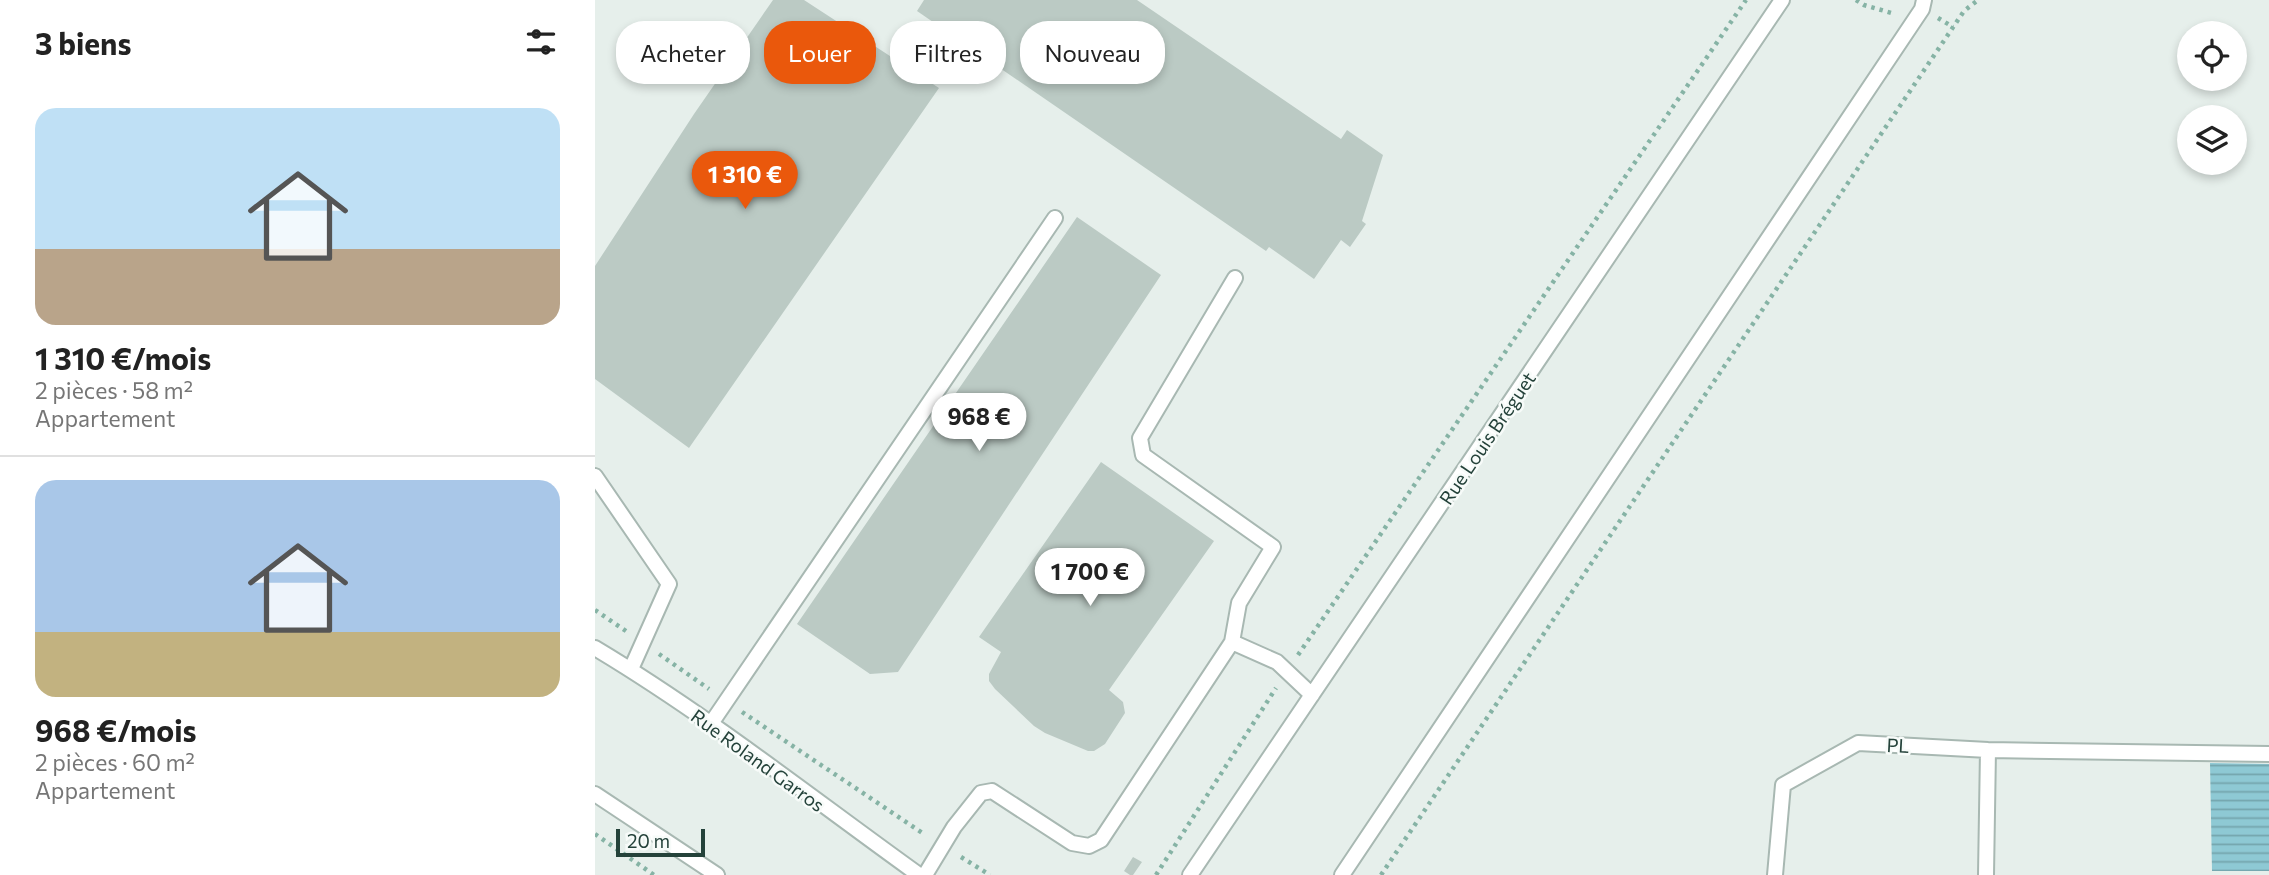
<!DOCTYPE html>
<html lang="fr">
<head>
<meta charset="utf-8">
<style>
  body { margin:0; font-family:Commissioner,sans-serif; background:#f6f6f6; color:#222; height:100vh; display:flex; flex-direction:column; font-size:26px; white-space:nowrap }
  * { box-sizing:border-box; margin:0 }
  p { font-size:23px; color:#767676 }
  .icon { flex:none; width:38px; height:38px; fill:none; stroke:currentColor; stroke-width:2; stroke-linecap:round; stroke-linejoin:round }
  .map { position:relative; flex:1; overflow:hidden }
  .panel { display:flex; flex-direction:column; background:#fff; width:595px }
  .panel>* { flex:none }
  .guide { position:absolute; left:21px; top:21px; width:665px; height:63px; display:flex; gap:14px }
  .tools { position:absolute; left:1582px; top:21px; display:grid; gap:14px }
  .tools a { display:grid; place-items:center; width:70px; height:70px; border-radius:50%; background:#fff; box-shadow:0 4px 10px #0003; font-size:35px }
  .scale { position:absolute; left:21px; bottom:18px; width:89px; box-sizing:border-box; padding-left:7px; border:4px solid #24423a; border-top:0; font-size:19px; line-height:24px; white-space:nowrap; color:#24423a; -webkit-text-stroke:5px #f7fbf9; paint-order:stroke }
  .price { position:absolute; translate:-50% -60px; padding:0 16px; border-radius:24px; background:#fff; color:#222; font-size:23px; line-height:46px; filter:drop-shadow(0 2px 4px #0008) }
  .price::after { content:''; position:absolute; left:50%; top:42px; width:21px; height:16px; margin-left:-10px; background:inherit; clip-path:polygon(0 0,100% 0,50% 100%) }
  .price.current { background:#ea580c; color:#fff }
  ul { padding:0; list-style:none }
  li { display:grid; align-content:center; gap:14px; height:371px; padding:0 35px }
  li+li { border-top:2px solid #e0e0e0 }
  li span { display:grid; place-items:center; height:217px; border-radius:21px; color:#555 }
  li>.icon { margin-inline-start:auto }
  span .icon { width:126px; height:126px; fill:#fffc; stroke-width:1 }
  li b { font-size:30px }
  h2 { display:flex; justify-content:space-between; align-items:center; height:84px; padding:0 35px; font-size:30px }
  .tag { padding:0 24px; border-radius:28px; background:#fff; box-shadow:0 4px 10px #0003; font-size:24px; line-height:63px }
  .tag.current { background:#ea580c; color:#fff }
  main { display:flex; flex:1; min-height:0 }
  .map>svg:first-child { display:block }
  .water { fill:url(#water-rules) }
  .building { fill:#bbcac4 }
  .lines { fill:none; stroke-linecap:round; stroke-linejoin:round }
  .service-casing { stroke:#a8b8b2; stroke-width:18 }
  .path { stroke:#86b3a5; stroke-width:4.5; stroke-dasharray:3.5 5; stroke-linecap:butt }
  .service { stroke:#fff; stroke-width:14 }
  .labels { text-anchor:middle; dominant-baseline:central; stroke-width:5; stroke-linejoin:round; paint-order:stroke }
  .street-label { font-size:19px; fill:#24423a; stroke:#f7fbf9 }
</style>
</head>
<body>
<main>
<section class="panel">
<h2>3 biens<svg class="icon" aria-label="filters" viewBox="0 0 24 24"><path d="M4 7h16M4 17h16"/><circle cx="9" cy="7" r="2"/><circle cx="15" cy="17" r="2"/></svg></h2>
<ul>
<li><span style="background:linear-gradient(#bfe0f5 65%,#b9a48a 0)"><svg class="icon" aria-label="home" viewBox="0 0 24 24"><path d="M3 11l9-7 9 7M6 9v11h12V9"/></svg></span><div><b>1 310 €/mois</b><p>2 pièces · 58 m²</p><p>Appartement</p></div></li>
<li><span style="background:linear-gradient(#a9c7e8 70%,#c2b280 0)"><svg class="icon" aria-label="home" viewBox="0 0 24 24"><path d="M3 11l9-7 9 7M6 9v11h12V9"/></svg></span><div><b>968 €/mois</b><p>2 pièces · 60 m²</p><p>Appartement</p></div></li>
</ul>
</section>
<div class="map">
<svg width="1674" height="875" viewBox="0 0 1674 875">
  <defs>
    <pattern id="water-rules" width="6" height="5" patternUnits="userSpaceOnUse" patternTransform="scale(1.75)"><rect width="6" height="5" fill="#8ec9d4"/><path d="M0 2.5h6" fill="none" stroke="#74a5ad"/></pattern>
  </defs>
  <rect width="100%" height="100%" fill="#e6efeb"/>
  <!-- water -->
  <path class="water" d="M1615 763 1674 764V871H1617Z"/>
  <!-- building -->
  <path class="building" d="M178 0H209L344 88 94 448 0 379V266L99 114Z
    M329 0H542L746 139 752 130 788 155 767 221 771 224 755 247 746 240 719 279 674 247 671 251 322 11Z
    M482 217 566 275 303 672 275 674 202 624Z
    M506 462 619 541 514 690 528 702 530 713 510 744 499 751H493L450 733 439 726 400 689 394 681V674L406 652 384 637Z
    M538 857 547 862 538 875H535L529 871Z"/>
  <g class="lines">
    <defs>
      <path id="service" d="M0 476 74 584 36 669
        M637 642 682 662 717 695
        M0 648C112 715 218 799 324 875
        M115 725 460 218
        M0 794 122 875
        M330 875 359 827 386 793 397 791 477 843 494 846 506 840 637 642 644 603 678 547 548 455 545 438 640 278
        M595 875 1187 0
        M747 875 1327 9 1329 0
        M1180 875 1188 785 1263 743 1393 750 1674 754
        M1391 875 1393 750"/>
    </defs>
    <!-- service casing -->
    <use href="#service" class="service-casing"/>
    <!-- path -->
    <path class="path" d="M1261 0 1269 5 1300 14
      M1343 18 1358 27
      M0 610 31 631
      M64 654 114 689
      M703 655 1151 0
      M147 712 329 834
      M0 834 59 875
      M366 857 395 875
      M561 875 681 688
      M786 875 1369 11 1383 0"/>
    <!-- service -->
    <use href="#service" class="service"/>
  </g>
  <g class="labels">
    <!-- street labels -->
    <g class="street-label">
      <text transform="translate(892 438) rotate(-56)">Rue Louis Bréguet</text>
      <text transform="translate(1303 745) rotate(3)">PL</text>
      <text transform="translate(163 760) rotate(36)">Rue Roland Garros</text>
    </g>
  </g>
</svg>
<div class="tools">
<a><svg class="icon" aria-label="locate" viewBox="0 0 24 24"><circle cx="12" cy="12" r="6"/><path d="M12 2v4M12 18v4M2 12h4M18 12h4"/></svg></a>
<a><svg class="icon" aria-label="layers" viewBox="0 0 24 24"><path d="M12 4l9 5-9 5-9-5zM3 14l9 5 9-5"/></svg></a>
</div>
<div class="scale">20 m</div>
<b class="price current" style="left:150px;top:211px">1 310 €</b>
<b class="price" style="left:384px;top:453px">968 €</b>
<b class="price" style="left:495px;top:608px">1 700 €</b>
<div class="guide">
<a class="tag">Acheter</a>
<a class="tag current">Louer</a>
<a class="tag">Filtres</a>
<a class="tag">Nouveau</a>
</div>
</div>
</main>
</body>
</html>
